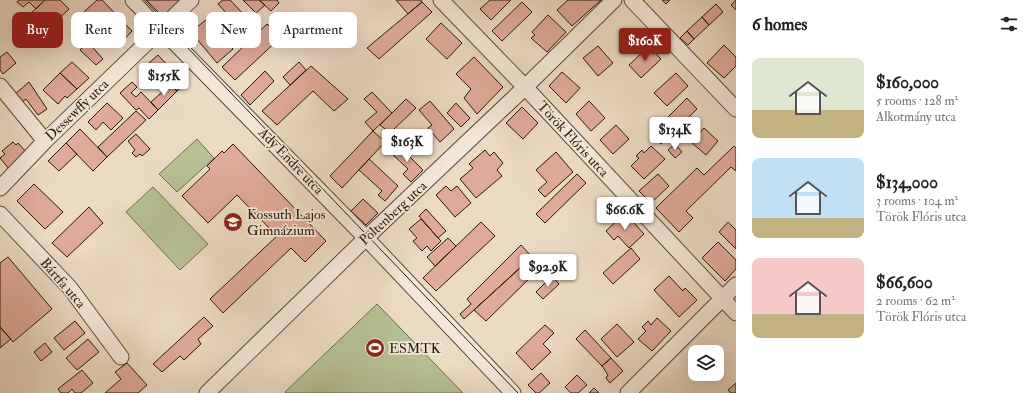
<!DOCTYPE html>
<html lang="en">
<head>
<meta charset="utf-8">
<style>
  body { margin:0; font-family:"IM FELL Double Pica",serif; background:#f2f2f2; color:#202124; height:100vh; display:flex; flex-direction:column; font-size:15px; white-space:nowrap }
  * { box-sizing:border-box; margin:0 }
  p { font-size:13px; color:#757577 }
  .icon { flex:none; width:22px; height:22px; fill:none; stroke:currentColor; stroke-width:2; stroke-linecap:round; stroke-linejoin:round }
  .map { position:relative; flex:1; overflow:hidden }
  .side { display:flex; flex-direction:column; background:#fff; width:300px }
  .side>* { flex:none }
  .guide { position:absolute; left:12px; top:12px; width:380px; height:36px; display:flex; gap:8px }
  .tools { position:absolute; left:688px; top:345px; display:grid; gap:8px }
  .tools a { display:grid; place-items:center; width:36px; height:36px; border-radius:8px; background:#fff; box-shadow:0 4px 16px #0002; font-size:20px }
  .price { position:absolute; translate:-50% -34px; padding:0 9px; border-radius:4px; background:#fff; color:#222; font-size:13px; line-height:26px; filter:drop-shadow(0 1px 2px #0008) }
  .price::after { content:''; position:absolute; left:50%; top:24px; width:12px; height:9px; margin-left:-6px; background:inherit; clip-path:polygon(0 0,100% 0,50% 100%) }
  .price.selected { background:#8f2418; color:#fff }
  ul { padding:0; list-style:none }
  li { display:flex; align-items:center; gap:12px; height:100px; padding:0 16px }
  li span { display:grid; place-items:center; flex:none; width:112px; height:80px; border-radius:8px; color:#555 }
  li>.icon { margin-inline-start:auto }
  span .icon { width:48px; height:48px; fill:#fffc; stroke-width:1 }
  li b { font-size:17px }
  h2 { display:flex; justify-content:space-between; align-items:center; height:48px; padding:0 16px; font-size:17px }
  .tag { padding:0 14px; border-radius:8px; background:#fff; box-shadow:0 4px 16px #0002; font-size:14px; line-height:36px }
  .tag.selected { background:#8f2418; color:#fff }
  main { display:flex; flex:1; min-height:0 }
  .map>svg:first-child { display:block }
  .green { fill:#b7c095; stroke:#706c4f }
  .building { fill:#e0aa99; stroke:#291909 }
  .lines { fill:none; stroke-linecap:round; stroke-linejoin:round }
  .street-casing { stroke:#5a4a38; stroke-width:17 }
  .street { stroke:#f3e8d8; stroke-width:15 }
  .tram { stroke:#291909; stroke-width:1 }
  .labels { text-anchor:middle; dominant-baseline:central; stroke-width:3.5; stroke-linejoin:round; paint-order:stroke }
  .street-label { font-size:14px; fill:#291909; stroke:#f3e8d8 }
  .poi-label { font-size:14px; fill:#291909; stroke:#f3e8d8; text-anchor:start }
</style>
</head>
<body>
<main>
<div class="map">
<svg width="736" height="393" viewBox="0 0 736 393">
  <rect width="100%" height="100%" fill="#ecdbc3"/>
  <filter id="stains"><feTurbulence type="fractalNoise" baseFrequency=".005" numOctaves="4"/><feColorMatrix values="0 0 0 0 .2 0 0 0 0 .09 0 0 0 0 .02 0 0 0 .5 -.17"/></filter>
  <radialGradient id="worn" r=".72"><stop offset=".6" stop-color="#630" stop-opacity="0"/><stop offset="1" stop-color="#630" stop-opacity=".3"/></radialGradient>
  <!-- green -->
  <path class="green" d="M197 139 214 158 177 192 159 174Z
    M153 187 208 244 180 270 126 212Z
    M377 304 463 393H286L285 392Z"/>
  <!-- building -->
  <path class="building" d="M19 0H45L36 9 29 2 23 7 17 2Z
    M45 0H60L69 9 52 25 49 23 45 27 31 13Z
    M97 0H102L132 31 118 46 84 12Z
    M146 0H182L166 20Z
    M223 0H230L250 21 241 29 218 4Z
    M243 0H259L265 5 256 13Z
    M259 0H277L279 3 271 11Z
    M396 0H421L422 2 408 14Z
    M490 0H511L491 20 480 9Z
    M568 0H601L572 26 557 10Z
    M662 0H670L666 4Z
    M736 0V10L731 5Z
    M422 2 432 12 379 59 367 48Z
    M522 2 532 12 502 41 492 31Z
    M716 4 723 12 709 25 702 17Z
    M548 15 566 32 547 52 531 38 535 35 532 32Z
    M702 17 709 25 694 39 687 31Z
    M207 19 233 49 217 63 191 32Z
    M441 23 462 43 447 59 426 39Z
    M267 24 280 38 235 80 222 67Z
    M687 31 694 39 688 45 680 38Z
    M88 42 103 59 96 65 80 50Z
    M724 45 736 57V66L724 78 707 63Z
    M598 46 613 63 598 76 583 58Z
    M649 46 661 59 641 78 629 65Z
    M7 52 16 63 3 74 0 70V57Z
    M158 55 185 84 177 91 149 63Z
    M474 57 503 87 477 114 464 98 471 89 456 74Z
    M72 62 89 78 77 89 60 73Z
    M299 62 306 70 290 85 283 77Z
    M311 66 348 99 334 111 313 91 277 125 262 111Z
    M265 71 274 81 250 105 241 95Z
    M562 72 580 88 566 103 549 86Z
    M60 73 77 89 67 98 65 96 58 104 43 90Z
    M676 73 688 86 667 106 654 93Z
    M29 82 47 109 38 115 26 99 21 103 14 95Z
    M132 82 137 87 131 93 136 97 141 92 158 110 149 119 139 108 136 110 120 93Z
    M170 85 177 91 158 110 151 102Z
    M372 92 392 113 373 131 365 122 377 112 364 99Z
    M687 98 697 109 661 144 657 140 665 132 659 126Z
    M406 99 416 108 390 133 380 125Z
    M430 101 454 129 440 142 428 128 432 125 419 110Z
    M589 101 605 118 591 131 576 114Z
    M107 103 123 118 111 130 103 122 96 130 88 122Z
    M456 103 470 118 461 127 447 113Z
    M522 107 538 123 523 139 506 123Z
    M136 111 146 120 107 157 98 147Z
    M616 125 629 139 613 154 600 140Z
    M704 128 718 141 706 155 691 142Z
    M80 129 107 157 93 171 66 143Z
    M373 131 385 142 342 188 330 176Z
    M136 134 150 149 142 156 140 154 136 157 132 153 135 150 128 141Z
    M13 142 16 145 18 143 28 154 10 170 0 158 5 154 2 151Z
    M66 143 77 154 59 171 48 161Z
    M233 144 326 241 305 262 291 248 223 313 210 299 277 236 237 195 208 223 182 196 210 169 207 166 222 151 224 153Z
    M675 144 682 152 675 158 668 150Z
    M398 145 423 170 411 182 403 174 408 169 390 152Z
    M651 146 665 159 644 179 631 166 639 158 636 156 642 150 644 153Z
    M734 146 736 148V171L731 167 686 211 693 218 679 232 656 208 697 168 704 175Z
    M485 150 490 156 494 152 503 163 497 170 502 176 476 198 460 179 473 168 469 164Z
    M556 152 573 172 545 197 538 190 547 182 536 170Z
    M369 159 398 186 385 201 378 195 382 191 359 170Z
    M577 174 586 183 545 223 536 214Z
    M658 174 669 186 651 203 639 191Z
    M34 184 63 212 45 229 17 201Z
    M446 186 451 191 457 186 471 203 455 217 436 195Z
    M363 199 378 213 366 225 351 211Z
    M89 207 103 223 67 257 52 243Z
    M426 209 446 231 438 238 419 216Z
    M625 213 644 234 629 248 618 236 614 240 606 231Z
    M421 219 441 241 431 251 427 246 422 251 413 241 417 238 409 229Z
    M481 222 495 236 436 291 423 278Z
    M728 222 736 230V249L719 232Z
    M448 238 456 246 435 266 427 257Z
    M718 242 736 260V269L725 281 702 258Z
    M521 245 532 257 464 319 460 314 471 304 467 299Z
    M631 248 640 259 613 284 603 273Z
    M8 257 52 309 13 342 0 327V263Z
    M532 257 541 267 486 321 474 310Z
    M552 276 559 284 543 299 536 292Z
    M669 276 683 291 685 288 697 300 679 317 654 290Z
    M204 317 213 326 198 339 201 344 184 360 180 356 162 372 153 364Z
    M657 318 671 331 652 351 638 339 646 331 642 327 648 321 651 325Z
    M75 321 85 333 64 350 54 338Z
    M617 324 634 342 617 357 601 339Z
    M545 325 554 333 543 344 551 352 532 370 516 353Z
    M0 327 11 339 0 348Z
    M585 330 611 358 602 366 576 339Z
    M88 339 99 352 77 370 66 358Z
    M45 343 52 352 41 361 34 352Z
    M611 358 623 371 610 383 606 378 608 375 602 366Z
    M127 363 147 385 138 393H105L121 379 115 372Z
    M82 370 93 383 81 393H75L72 389 68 393H61L58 389Z
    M541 373 550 383 539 393H536L528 385Z
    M577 375 587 385 578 393H571L565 387Z
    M736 383V393H731L728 390Z
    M594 388 599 393H589Z"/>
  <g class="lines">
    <defs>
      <path id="street" d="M133 0 366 238 513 393
        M441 0 525 87 736 313
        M632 0 736 109
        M0 86 45 141
        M0 188 45 141 191 0
        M0 214 70 288 121 357
        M207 393 366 238 519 93 614 0
        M628 393 736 285"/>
    </defs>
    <!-- street casing -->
    <use href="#street" class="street-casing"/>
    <!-- street -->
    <use href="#street" class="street"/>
    <!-- tram -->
    <path class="tram" d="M142 0 518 393"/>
  </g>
  <!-- icons -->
  <defs>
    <symbol id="school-disc" viewBox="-11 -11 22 22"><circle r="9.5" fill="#8f2418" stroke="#f3e8d8"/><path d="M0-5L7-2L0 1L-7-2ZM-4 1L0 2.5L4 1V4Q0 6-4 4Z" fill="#fff"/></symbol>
    <symbol id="stadium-disc" viewBox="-11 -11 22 22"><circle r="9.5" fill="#8f2418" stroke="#f3e8d8"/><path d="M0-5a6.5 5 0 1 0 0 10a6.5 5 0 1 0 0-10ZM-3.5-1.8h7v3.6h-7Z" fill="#fff"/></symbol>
  </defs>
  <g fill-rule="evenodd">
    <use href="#school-disc" x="222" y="211" width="22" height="22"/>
    <use href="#stadium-disc" x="364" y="337" width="22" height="22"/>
  </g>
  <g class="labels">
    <!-- street labels -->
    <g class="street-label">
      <text transform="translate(77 110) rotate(-44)">Dessewffy utca</text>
      <text transform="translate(573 139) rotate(47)">Török Flóris utca</text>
      <text transform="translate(291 161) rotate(46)">Ady Endre utca</text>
      <text transform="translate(393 213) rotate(-43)">Pöltenberg utca</text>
      <text transform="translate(63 283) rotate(49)">Bártfa utca</text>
    </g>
    <!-- poi labels -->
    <g class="poi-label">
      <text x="247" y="214">Kossuth Lajos<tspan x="247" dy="16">Gimnázium</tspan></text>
      <text x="389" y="348">ESMTK</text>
    </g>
  </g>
  <rect width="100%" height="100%" filter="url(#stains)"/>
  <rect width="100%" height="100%" fill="url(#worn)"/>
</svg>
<div class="tools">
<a><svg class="icon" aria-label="layers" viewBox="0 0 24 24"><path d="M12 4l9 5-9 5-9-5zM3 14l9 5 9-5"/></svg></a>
</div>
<b class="price selected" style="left:645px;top:62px">$160K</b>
<b class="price" style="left:164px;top:97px">$155K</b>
<b class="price" style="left:675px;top:151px">$134K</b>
<b class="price" style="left:407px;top:163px">$163K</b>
<b class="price" style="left:625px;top:231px">$66.6K</b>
<b class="price" style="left:548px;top:288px">$92.9K</b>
<div class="guide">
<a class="tag selected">Buy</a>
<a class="tag">Rent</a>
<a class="tag">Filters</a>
<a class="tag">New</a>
<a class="tag">Apartment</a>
</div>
</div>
<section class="side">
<h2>6 homes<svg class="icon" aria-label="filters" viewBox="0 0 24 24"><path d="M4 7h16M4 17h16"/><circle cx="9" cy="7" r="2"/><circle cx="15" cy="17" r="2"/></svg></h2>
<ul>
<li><span style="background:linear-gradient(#dfe7d0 65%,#c2b280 0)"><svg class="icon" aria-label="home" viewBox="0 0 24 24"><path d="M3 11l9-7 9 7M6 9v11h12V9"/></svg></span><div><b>$160,000</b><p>5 rooms · 128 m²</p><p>Alkotmány utca</p></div></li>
<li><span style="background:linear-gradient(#bfe0f5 75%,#c2b280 0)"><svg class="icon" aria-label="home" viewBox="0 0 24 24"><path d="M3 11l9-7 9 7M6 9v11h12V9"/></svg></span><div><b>$134,000</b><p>3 rooms · 104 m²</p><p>Török Flóris utca</p></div></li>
<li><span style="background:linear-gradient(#f6c9c9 70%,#c2b280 0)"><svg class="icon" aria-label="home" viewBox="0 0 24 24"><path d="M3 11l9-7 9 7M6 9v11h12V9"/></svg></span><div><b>$66,600</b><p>2 rooms · 62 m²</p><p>Török Flóris utca</p></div></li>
</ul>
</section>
</main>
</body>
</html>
